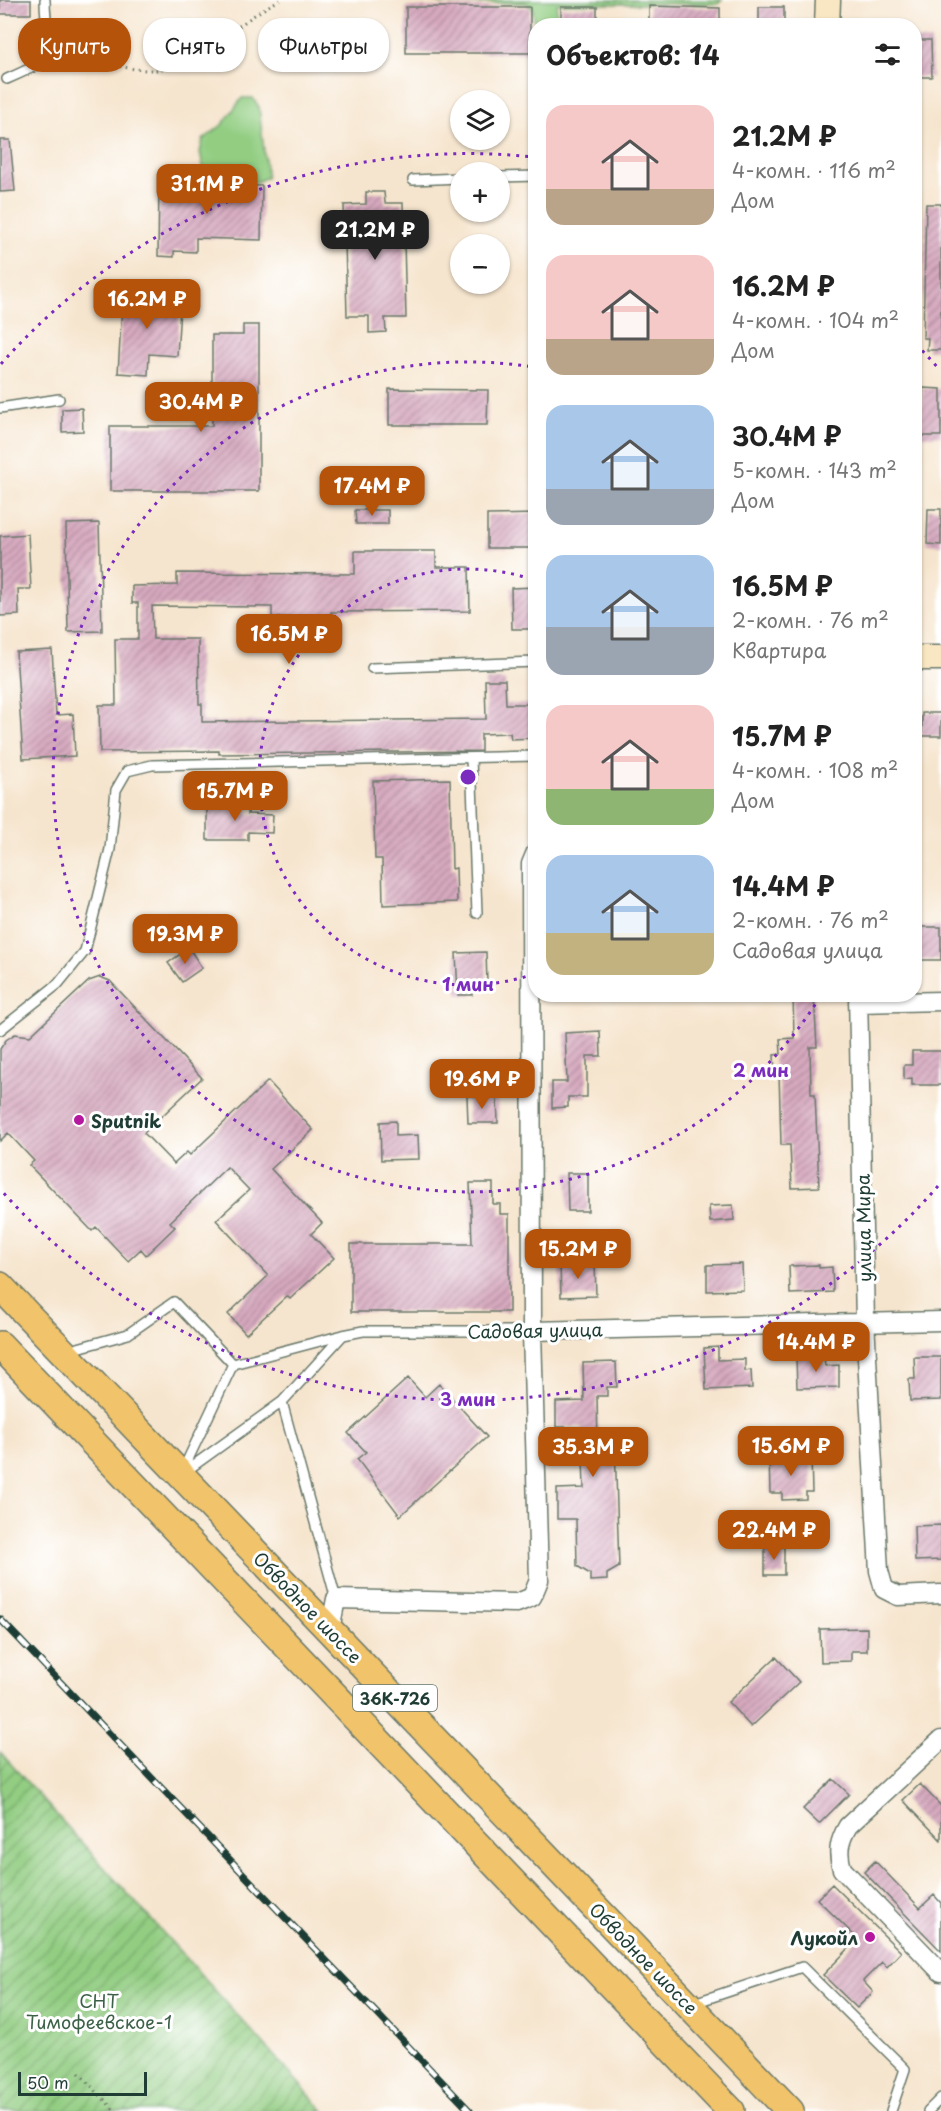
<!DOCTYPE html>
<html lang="ru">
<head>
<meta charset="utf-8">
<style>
  body { margin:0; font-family:"Playpen Sans",sans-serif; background:#f6f6f6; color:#222; height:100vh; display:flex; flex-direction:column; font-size:22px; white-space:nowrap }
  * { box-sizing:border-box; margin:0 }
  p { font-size:20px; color:#767676 }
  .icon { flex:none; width:33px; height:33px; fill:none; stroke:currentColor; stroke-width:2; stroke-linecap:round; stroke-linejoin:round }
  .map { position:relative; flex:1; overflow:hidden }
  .side { position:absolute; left:528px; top:18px; width:394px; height:984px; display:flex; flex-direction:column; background:#fff; border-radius:24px; box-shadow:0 2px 4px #0004 }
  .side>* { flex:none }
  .banner { position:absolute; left:18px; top:18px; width:420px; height:54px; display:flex; gap:12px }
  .fabs { position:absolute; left:450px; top:90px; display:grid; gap:12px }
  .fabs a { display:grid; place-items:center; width:60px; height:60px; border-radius:50%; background:#fff; box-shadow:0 2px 4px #0004; font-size:30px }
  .scale { position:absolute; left:18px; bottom:15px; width:129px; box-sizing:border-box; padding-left:6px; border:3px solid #1f3d34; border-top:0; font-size:16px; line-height:21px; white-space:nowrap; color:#1f3d34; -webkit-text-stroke:4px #fff; paint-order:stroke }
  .price { position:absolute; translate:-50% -51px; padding:0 14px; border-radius:12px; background:#b45309; color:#fff; font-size:20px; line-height:39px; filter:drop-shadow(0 2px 3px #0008) }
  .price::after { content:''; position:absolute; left:50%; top:36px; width:18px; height:14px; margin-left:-9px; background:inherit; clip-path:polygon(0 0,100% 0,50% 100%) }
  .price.active { background:#222; color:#fff }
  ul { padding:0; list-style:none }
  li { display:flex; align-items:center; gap:18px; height:150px; padding:0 18px }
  li span { display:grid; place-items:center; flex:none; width:168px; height:120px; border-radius:18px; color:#555 }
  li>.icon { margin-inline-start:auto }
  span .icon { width:72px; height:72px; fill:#fffc; stroke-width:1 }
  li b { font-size:26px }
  h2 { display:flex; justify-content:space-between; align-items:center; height:72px; padding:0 18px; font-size:26px }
  .pill { padding:0 21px; border-radius:24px; background:#fff; box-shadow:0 2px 4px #0004; font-size:21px; line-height:54px }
  .pill.active { background:#b45309; color:#fff }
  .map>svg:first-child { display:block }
  .grass { fill:#92cd82; stroke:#58855b; stroke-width:1.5 }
  .garden { fill:url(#garden-furrows); stroke:#58855b; stroke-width:1.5 }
  .building { fill:url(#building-hatch) }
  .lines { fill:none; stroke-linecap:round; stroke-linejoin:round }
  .lane-casing { stroke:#6a786a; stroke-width:12 }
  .street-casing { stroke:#6a786a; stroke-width:21 }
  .secondary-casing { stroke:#6a786a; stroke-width:27 }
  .primary-casing { stroke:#6a786a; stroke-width:30 }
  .path { stroke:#6a786a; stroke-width:3; stroke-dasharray:1.5 4.5; stroke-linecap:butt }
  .lane { stroke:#fff; stroke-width:9 }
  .street { stroke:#fff; stroke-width:18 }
  .secondary { stroke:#f9e7c3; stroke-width:24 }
  .primary { stroke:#f1c36a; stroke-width:27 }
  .rail-casing { stroke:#1f3d34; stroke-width:7 }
  .rail { stroke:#fff; stroke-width:4.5; stroke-dasharray:14; stroke-linecap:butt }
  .ring { fill:none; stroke:#7b2cbf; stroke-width:3; stroke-dasharray:3 6 }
  .poi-dot { fill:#b5179e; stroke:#fff; stroke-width:2 }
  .labels { text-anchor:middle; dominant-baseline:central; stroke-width:6; stroke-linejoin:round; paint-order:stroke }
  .shield { fill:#fff; stroke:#627771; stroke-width:1.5 }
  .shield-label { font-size:16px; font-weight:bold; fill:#1f3d34 }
  .poi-label { font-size:18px; font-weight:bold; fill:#1f3d34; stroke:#fff; text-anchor:start }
  .street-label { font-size:18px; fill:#1f3d34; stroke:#fff }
  .park-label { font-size:18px; fill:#3c6148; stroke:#fff }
  .centre { fill:#7b2cbf; stroke:#fff; stroke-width:3 }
  .ring-label { font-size:18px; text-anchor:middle; font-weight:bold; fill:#7b2cbf; stroke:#fff; stroke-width:6; stroke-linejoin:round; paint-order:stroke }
</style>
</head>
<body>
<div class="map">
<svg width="941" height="2111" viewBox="0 0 941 2111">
  <defs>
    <pattern id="garden-furrows" width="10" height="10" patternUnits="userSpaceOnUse" patternTransform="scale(1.5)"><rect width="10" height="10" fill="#92cd82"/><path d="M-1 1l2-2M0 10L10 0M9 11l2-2" fill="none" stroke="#77a86b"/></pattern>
    <pattern id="building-hatch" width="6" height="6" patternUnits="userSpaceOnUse" patternTransform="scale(1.5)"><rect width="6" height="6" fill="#d7a9bf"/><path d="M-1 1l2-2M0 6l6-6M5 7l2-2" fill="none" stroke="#ae8b9c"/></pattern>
  </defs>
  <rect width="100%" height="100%" fill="#fff"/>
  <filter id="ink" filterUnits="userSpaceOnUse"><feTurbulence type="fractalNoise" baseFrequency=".0167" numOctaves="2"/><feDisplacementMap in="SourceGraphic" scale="12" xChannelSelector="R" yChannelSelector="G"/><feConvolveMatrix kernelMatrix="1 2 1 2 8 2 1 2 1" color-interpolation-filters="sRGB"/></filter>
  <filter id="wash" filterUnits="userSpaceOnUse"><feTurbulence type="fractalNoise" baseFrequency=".008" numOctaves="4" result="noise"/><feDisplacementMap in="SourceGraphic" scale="24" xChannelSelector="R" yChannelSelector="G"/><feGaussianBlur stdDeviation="1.35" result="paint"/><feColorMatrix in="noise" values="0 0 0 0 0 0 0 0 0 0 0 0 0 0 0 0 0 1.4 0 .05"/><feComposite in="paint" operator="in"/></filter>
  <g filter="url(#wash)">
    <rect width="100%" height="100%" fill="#f6e5ce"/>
    <!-- grass -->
    <path class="grass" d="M427 0H722L718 4H557L556 25 536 26 535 31 533 9 526 3 441 4Z
      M242 98H253L259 107 267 177 257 182 212 178 204 170 200 152 203 140 223 124Z"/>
    <!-- garden -->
    <path class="garden" d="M0 1752 324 2111H0Z"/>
    <g id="blocks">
      <!-- building -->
      <path class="building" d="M0 0H31V14H0Z
        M649 6 720 8V26H652V21H649Z
        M406 7H530V53H406Z
        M561 7H597V26H561Z
        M759 7H784V26H759Z
        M915 40H931L932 77H915Z
        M0 140H10L15 191 0 192Z
        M159 183 262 186 261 240 196 238V252L174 251V257L158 256Z
        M366 192H384L385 203H403L406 318H385L386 332 369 333V316H347L344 205 366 204Z
        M926 204H941V350H927L928 338H923Z
        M123 289 170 293 169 307 180 308 177 356 149 354 148 375 118 373Z
        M243 325H259V491H110V426H212V335H243Z
        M923 388 941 389V436H921Z
        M389 389 488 390 487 425H389Z
        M82 408 83 431 62 432V409Z
        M928 509H941V545L927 544Z
        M355 510H388V524H356Z
        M536 514V548H487V515Z
        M99 523 102 631 68 632 66 524Z
        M28 534 31 589H18L19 615 0 616V536Z
        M355 551H436V567H469L470 611 331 612V618L272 617V607L152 606 153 639H198L199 704H202V722L486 719 485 680H505L506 704H536V738L511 739 510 733 481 734V751L219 754V751L100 752 99 705H116L115 639H138V603H132V586L177 585V573L355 574Z
        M536 587V629H512L511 588Z
        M52 650 56 715 73 714 75 756 23 759 16 652Z
        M922 713H941V736H922Z
        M450 779 452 869 456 868 457 902 383 905 382 859H375L373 781Z
        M207 804H248V814L273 815 272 833 248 832V840H207Z
        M915 927H941V960H919Z
        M189 948 202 968 182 982 168 963Z
        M486 952 487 983 472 984V995H458L456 953Z
        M100 977 110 981 202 1078 144 1133 174 1164 187 1152 190 1155 268 1081 313 1130 271 1169 322 1223 311 1234 334 1258 290 1299 287 1296 246 1334 228 1314 268 1276 216 1220 249 1190 227 1167 170 1222 175 1227 146 1255 141 1249 128 1261 96 1227 92 1231 29 1165 34 1161 8 1133 0 1141V1049L6 1040 15 1034 30 1036 89 981Z
        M793 994H814L817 1047H810L811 1094H815L819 1187 792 1188 790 1145H781L779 1073H775L774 1055 781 1054 780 1039 794 1038Z
        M600 1031 601 1056H587V1097H568V1107L552 1108V1082H567L565 1033Z
        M912 1051H941V1085H912V1078L904 1079V1065H912Z
        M467 1096H497L498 1123H468Z
        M396 1121V1136L418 1135 419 1159 381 1160 380 1122Z
        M567 1173H588V1211H568Z
        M470 1183H493V1204H500V1214H509V1312H351V1244H472Z
        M733 1205 734 1220 710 1222 709 1206Z
        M595 1263 596 1296 561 1297 560 1264Z
        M742 1264 743 1290 707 1291V1265Z
        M819 1265V1268L832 1267 833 1292 790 1294 789 1266Z
        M718 1347V1360L745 1359V1371L751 1370 752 1388 706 1390 704 1348Z
        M824 1356 825 1366 839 1365V1387L797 1388 796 1357Z
        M914 1357H941V1400L910 1401 909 1379H915Z
        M616 1362 617 1387H607V1396H597L598 1444H615L619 1567 607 1574V1580L590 1581V1574L577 1566 576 1519H557V1489L584 1488 582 1427H556V1402L584 1401 583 1363Z
        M408 1378 425 1397 439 1384 487 1437 400 1516 357 1459 366 1452 348 1433Z
        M811 1456 812 1492H806V1499L782 1500V1493H770L769 1457Z
        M941 1525V1560L915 1561 914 1526Z
        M765 1547H784V1575H765Z
        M867 1628V1651H851V1661L821 1662 820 1629Z
        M776 1657 799 1682 751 1727 728 1702Z
        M833 1779 849 1794 819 1824 803 1809Z
        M920 1784 941 1806V1840L903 1800Z
        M875 1861 920 1908 934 1895 941 1903V1951L864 1872Z
        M832 1884 901 1952 887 1967 882 1962 863 1981 873 1992 857 2008 823 1975 858 1939 817 1899Z"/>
    </g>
  </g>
  <g filter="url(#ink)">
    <use href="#blocks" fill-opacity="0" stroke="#6a786a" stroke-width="1.5"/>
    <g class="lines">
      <defs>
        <path id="lane" d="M7 79C73 50 45 58 45 0
          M500 177 536 176
          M413 180 460 178
          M0 408 59 399
          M372 668 536 662
          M471 758 477 913
          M0 1030 58 984 85 951 110 849 116 790 127 771 152 765 536 756
          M67 1351 128 1334 174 1302 233 1364 182 1472
          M233 1364 343 1335
          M282 1402 336 1599
          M183 1473 282 1402 343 1335 363 1331H532
          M691 2004 802 1967 905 2069 891 2111
          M928 2111 941 2098"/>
        <path id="street" d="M858 994 865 1322 879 1571 884 1589 898 1596 941 1594
          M858 1003 941 1001
          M532 1331 941 1321
          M330 1630 336 1599 517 1603 532 1597 539 1580 532 1331 531 864 536 852
          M941 1740 848 1826C839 1841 837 1852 842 1869L941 1972"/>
        <path id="secondary" d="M827 26 828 0
          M915 658H941"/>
        <path id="primary" d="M0 1286 790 2111
          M0 1345 731 2111"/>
      </defs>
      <!-- lane casing -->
      <use href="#lane" class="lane-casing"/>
      <!-- street casing -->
      <use href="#street" class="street-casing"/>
      <!-- secondary casing -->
      <use href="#secondary" class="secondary-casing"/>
      <!-- primary casing -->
      <use href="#primary" class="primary-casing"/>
      <!-- path -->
      <path class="path" d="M64 45C94 63 155 81 188 62 220 44 247 16 280 0
        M79 2073 115 2111"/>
      <!-- lane -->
      <use href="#lane" class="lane"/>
      <!-- street -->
      <use href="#street" class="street"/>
      <!-- secondary -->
      <use href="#secondary" class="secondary"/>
      <!-- primary -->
      <use href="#primary" class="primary"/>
      <defs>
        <path id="rail" d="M0 1619 470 2111"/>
      </defs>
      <!-- rail casing -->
      <use href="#rail" class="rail-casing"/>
      <!-- rail -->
      <use href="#rail" class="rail"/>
    </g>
  </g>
  <!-- distance rings -->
  <g class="ring">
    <path d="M534 974A208 208 0 1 1 534 580"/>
    <path d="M820 997A415 415 0 1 1 533 367"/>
    <path d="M938 1186A623 623 0 0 1 1 1190M1 364A623 623 0 0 1 533 157M916 344A623 623 0 0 1 938 368"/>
  </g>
  <!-- markers -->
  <g class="poi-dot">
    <circle cx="79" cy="1120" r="6"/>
    <circle cx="870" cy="1937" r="6"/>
  </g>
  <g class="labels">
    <!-- shield labels -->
    <rect class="shield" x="353" y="1685" width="84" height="26" rx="4.5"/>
    <g class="shield-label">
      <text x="395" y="1698">36К-726</text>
    </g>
    <!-- poi labels -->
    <g class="poi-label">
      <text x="91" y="1120">Sputnik</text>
      <text x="858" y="1937" text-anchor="end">Лукойл</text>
    </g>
    <!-- street labels -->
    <g class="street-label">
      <text transform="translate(863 1228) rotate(-91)">улица Мира</text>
      <text transform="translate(535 1330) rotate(-1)">Садовая улица</text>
      <text transform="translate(308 1607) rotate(46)">Обводное шоссе</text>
      <text transform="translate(644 1958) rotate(46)">Обводное шоссе</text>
    </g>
    <!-- park labels -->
    <g class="park-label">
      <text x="99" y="2000">СНТ<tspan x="99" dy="21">Тимофеевское-1</tspan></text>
    </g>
  </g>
  <circle cx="468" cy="777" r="9" class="centre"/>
  <g class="ring-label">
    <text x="468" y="991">1 мин</text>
    <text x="761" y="1077">2 мин</text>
    <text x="468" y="1406">3 мин</text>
  </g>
</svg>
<div class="fabs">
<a><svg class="icon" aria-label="layers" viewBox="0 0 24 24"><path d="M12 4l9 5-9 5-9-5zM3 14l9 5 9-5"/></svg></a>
<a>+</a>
<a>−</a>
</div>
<div class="scale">50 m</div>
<b class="price" style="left:207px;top:215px">31.1M ₽</b>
<b class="price active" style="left:375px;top:261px">21.2M ₽</b>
<b class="price" style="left:147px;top:330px">16.2M ₽</b>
<b class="price" style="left:201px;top:433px">30.4M ₽</b>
<b class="price" style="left:372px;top:517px">17.4M ₽</b>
<b class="price" style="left:289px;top:665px">16.5M ₽</b>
<b class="price" style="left:235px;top:822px">15.7M ₽</b>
<b class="price" style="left:185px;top:965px">19.3M ₽</b>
<b class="price" style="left:482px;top:1110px">19.6M ₽</b>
<b class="price" style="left:578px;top:1280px">15.2M ₽</b>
<b class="price" style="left:816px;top:1373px">14.4M ₽</b>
<b class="price" style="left:791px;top:1477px">15.6M ₽</b>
<b class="price" style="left:593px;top:1478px">35.3M ₽</b>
<b class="price" style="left:774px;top:1561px">22.4M ₽</b>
<div class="banner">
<a class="pill active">Купить</a>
<a class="pill">Снять</a>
<a class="pill">Фильтры</a>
</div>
<section class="side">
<h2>Объектов: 14<svg class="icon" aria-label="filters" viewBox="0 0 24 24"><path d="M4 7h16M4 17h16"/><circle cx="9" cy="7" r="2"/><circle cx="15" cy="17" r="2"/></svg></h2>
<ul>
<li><span style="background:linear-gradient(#f6c9c9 70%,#b9a48a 0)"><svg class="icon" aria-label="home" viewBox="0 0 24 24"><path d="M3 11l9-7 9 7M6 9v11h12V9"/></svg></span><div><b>21.2M ₽</b><p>4-комн. · 116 m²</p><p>Дом</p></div></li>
<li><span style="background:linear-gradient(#f6c9c9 70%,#b9a48a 0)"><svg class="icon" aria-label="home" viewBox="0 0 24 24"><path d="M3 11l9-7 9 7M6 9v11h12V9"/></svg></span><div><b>16.2M ₽</b><p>4-комн. · 104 m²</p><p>Дом</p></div></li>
<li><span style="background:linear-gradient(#a9c7e8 70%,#9aa5b1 0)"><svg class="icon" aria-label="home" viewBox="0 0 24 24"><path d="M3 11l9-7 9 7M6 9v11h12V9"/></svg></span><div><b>30.4M ₽</b><p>5-комн. · 143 m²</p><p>Дом</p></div></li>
<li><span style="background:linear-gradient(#a9c7e8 60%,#9aa5b1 0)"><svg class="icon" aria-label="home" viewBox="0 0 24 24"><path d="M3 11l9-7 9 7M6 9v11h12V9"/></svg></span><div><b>16.5M ₽</b><p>2-комн. · 76 m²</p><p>Квартира</p></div></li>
<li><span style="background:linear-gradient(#f6c9c9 70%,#8fb573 0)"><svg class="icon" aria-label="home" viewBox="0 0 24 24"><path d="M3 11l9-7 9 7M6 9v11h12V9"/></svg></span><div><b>15.7M ₽</b><p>4-комн. · 108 m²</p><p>Дом</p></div></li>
<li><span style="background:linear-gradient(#a9c7e8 65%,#c2b280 0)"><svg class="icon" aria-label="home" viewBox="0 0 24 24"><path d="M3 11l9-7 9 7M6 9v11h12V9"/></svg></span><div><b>14.4M ₽</b><p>2-комн. · 76 m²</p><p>Садовая улица</p></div></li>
</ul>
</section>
</div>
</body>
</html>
